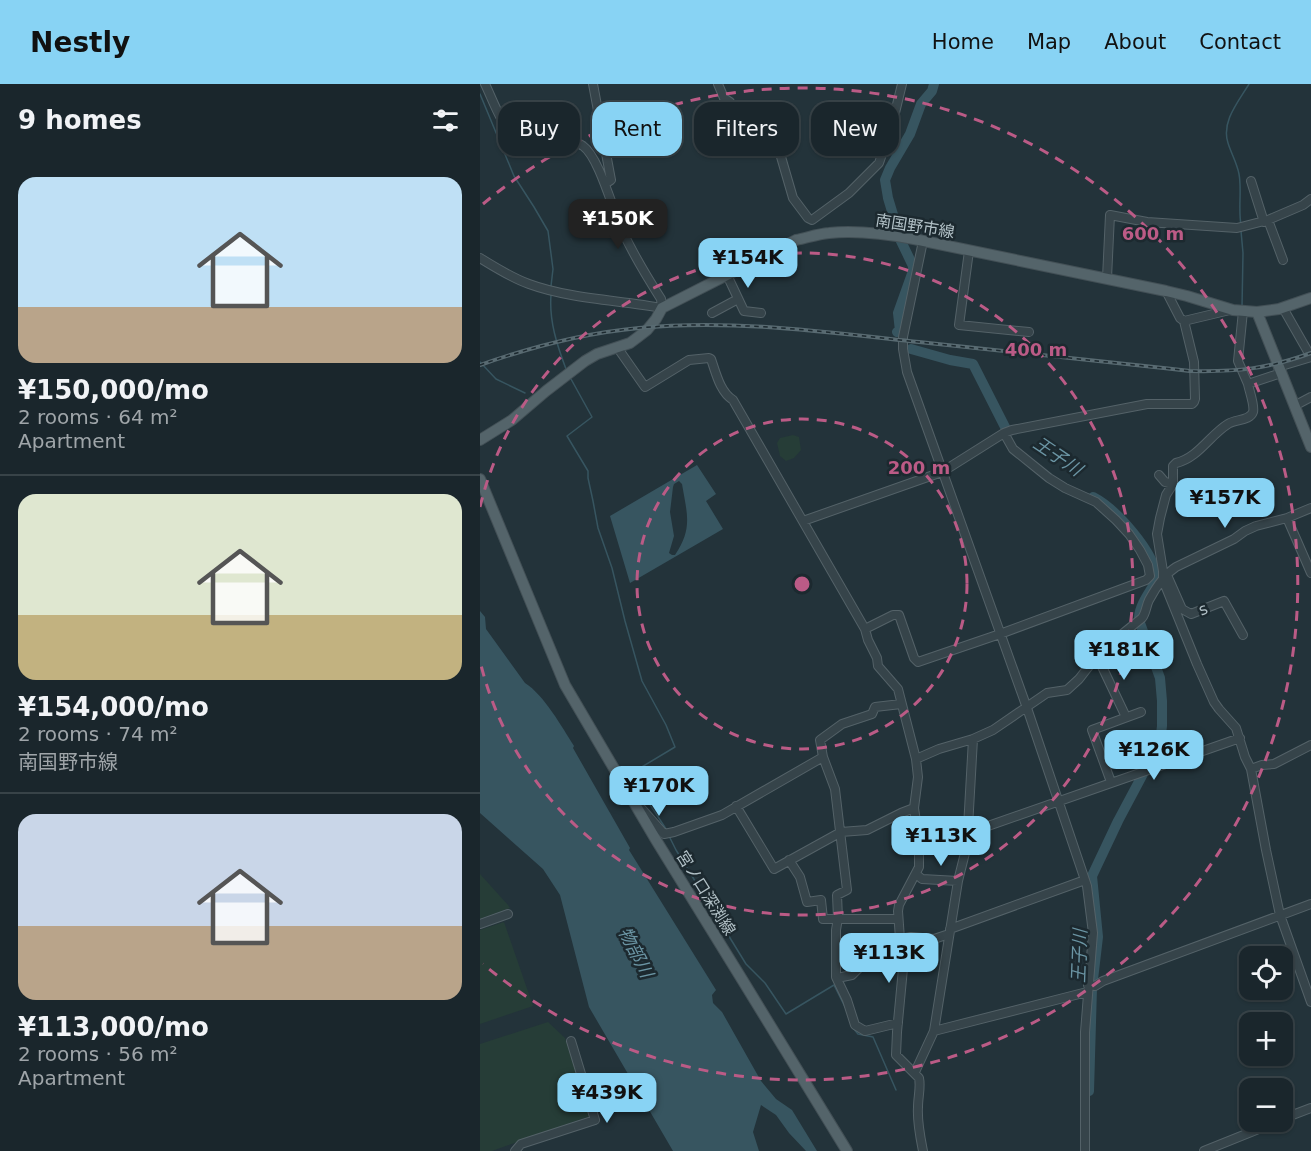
<!DOCTYPE html>
<html lang="en">
<head>
<meta charset="utf-8">
<style>
  body { margin:0; font-family:"DejaVu Sans","Noto Sans JP",sans-serif; background:#273238; color:#f1f3f6; height:100vh; display:flex; flex-direction:column; font-size:22px; white-space:nowrap }
  * { box-sizing:border-box; margin:0 }
  p { font-size:20px; color:#9fa5a9 }
  .icon { flex:none; width:33px; height:33px; fill:none; stroke:currentColor; stroke-width:2; stroke-linecap:round; stroke-linejoin:round }
  .map { position:relative; flex:1; overflow:hidden }
  .drawer { display:flex; flex-direction:column; background:#1a262c; width:480px }
  .drawer>* { flex:none }
  .guide { position:absolute; left:18px; top:18px; width:570px; height:54px; display:flex; gap:12px }
  .fabs { position:absolute; left:759px; top:862px; display:grid; gap:12px }
  .fabs a { display:grid; place-items:center; width:54px; height:54px; border-radius:12px; background:#1a262c; box-shadow:0 2px 4px #0004,0 0 0 2px #384348; font-size:30px }
  .price { position:absolute; translate:-50% -51px; padding:0 14px; border-radius:12px; background:#88d3f4; color:#111; font-size:20px; line-height:39px; filter:drop-shadow(0 2px 3px #0008) }
  .price::after { content:''; position:absolute; left:50%; top:36px; width:18px; height:14px; margin-left:-9px; background:inherit; clip-path:polygon(0 0,100% 0,50% 100%) }
  .price.active { background:#222; color:#fff }
  ul { padding:0; list-style:none }
  li { display:grid; align-content:center; gap:12px; height:318px; padding:0 18px }
  li+li { border-top:2px solid #384348 }
  li span { display:grid; place-items:center; height:186px; border-radius:18px; color:#555 }
  li>.icon { margin-inline-start:auto }
  span .icon { width:108px; height:108px; fill:#fffc; stroke-width:1 }
  li b { font-size:26px }
  h2 { display:flex; justify-content:space-between; align-items:center; height:72px; padding:0 18px; font-size:26px }
  .pill { padding:0 21px; border-radius:18px; background:#1a262c; box-shadow:0 2px 4px #0004,0 0 0 2px #384348; font-size:21px; line-height:54px }
  .pill.active { background:#88d3f4; color:#111 }
  header { display:flex; align-items:center; gap:36px; box-sizing:border-box; height:84px; padding:0 30px; background:#88d3f4; color:#111 }
  header strong { font-size:28px }
  nav { display:flex; gap:33px; margin-inline-start:auto; font-size:21px }
  main { display:flex; flex:1; min-height:0 }
  .map>svg:first-child { display:block }
  .green { fill:#263d37 }
  .water { fill:#375560; fill-rule:evenodd }
  .lines { fill:none; stroke-linecap:round; stroke-linejoin:round }
  .stream { stroke:#375560; stroke-width:1.5 }
  .river { stroke:#375560; stroke-width:10 }
  .minor-casing { stroke:#546268; stroke-width:10 }
  .major-casing { stroke:#435056; stroke-width:12 }
  .minor { stroke:#36444a; stroke-width:8 }
  .major { stroke:#54646a; stroke-width:10 }
  .rail-casing { stroke:#586a71; stroke-width:4 }
  .rail { stroke:#1c292f; stroke-width:1.5; stroke-dasharray:4.5; stroke-linecap:butt }
  .ring { fill:none; stroke:#bb5b86; stroke-width:3; stroke-dasharray:10 8 }
  .labels { text-anchor:middle; dominant-baseline:central; stroke-width:5; stroke-linejoin:round; paint-order:stroke }
  .street-label { font-size:16px; fill:#b1c0c6; stroke:#1c292f }
  .water-label { font-size:18px; font-style:italic; fill:#6b95a4; stroke:#1c292f }
  .centre { fill:#bb5b86; stroke:#1c292f; stroke-width:3 }
  .ring-label { font-size:18px; text-anchor:middle; font-weight:bold; fill:#bb5b86; stroke:#1c292f; stroke-width:5; stroke-linejoin:round; paint-order:stroke }
</style>
</head>
<body>
<header>
<strong>Nestly</strong>
<nav><a>Home</a><a>Map</a><a>About</a><a>Contact</a></nav>
</header>
<main>
<section class="drawer">
<h2>9 homes<svg class="icon" aria-label="filters" viewBox="0 0 24 24"><path d="M4 7h16M4 17h16"/><circle cx="9" cy="7" r="2"/><circle cx="15" cy="17" r="2"/></svg></h2>
<ul>
<li><span style="background:linear-gradient(#bfe0f5 70%,#b9a48a 0)"><svg class="icon" aria-label="home" viewBox="0 0 24 24"><path d="M3 11l9-7 9 7M6 9v11h12V9"/></svg></span><div><b>¥150,000/mo</b><p>2 rooms · 64 m²</p><p>Apartment</p></div></li>
<li><span style="background:linear-gradient(#dfe7d0 65%,#c2b280 0)"><svg class="icon" aria-label="home" viewBox="0 0 24 24"><path d="M3 11l9-7 9 7M6 9v11h12V9"/></svg></span><div><b>¥154,000/mo</b><p>2 rooms · 74 m²</p><p>南国野市線</p></div></li>
<li><span style="background:linear-gradient(#c9d6e8 60%,#b9a48a 0)"><svg class="icon" aria-label="home" viewBox="0 0 24 24"><path d="M3 11l9-7 9 7M6 9v11h12V9"/></svg></span><div><b>¥113,000/mo</b><p>2 rooms · 56 m²</p><p>Apartment</p></div></li>
</ul>
</section>
<div class="map">
<svg width="831" height="1067" viewBox="0 0 831 1067">
  <rect width="100%" height="100%" fill="#23333a"/>
  <!-- green -->
  <path class="green" d="M313 351 319 353 321 366 314 374 306 377 300 372 297 359 300 354Z
    M0 790 28 821 30 824 0 835Z
    M24 838 53 922 0 940V846Z
    M68 938 85 954 110 1032 12 1067H0V960Z"/>
  <!-- water -->
  <path class="water" d="M217 381 236 410 226 417 243 445 150 499 130 432ZM199 397 202 400C207 430 213 444 195 471H192L189 469 194 452 190 428 193 403 194 400Z
    M0 527 5 533 6 545 45 599C64 611 82 643 94 662L93 664 150 764 149 766 236 906 232 911 233 919 242 928 281 997 296 1015 312 1026 337 1067H326L309 1049 296 1031 281 1021 273 1048 279 1067H193L109 923 80 811 63 785 0 729Z"/>
  <g class="lines">
    <!-- stream -->
    <path class="stream" d="M0 10 34 92 54 123 68 147 73 185 71 202
      M761 141C758 124 762 106 759 90 757 79 751 69 748 59 741 38 758 18 769 0
      M761 147 763 169 762 223
      M71 211C69 237 77 261 86 285
      M0 278 16 295 45 309
      M91 295 112 333 87 352 108 387V394L113 417 118 444 132 484 145 537 162 597 186 641 195 663 150 690 186 745
      M189 752 196 766 266 880 285 899 306 930 354 901 365 923
      M373 944 378 950 393 953 416 1006"/>
    <!-- river -->
    <path class="river" d="M417 144 408 114 405 96 410 84 430 50 441 20 452 7 454 0
      M417 248 420 247 418 229 433 187V182L420 155
      M431 265 470 276 493 280 526 345
      M613 413C636 425 675 468 677 495 671 507 660 519 659 533
      M660 539 680 594 682 617V642L681 650 666 685
      M609 1007 612 904 618 853 612 792 638 737 663 690"/>
    <defs>
      <path id="minor" d="M113 0 131 96 125 100
        M238 0 244 14 250 18 256 34 260 38 287 33 290 35 313 114 328 134 332 136 369 109 399 79 412 41 422 0
        M771 97 784 138
        M788 136 803 176
        M443 157 423 253V265L427 288 547 624 607 802 613 849 605 948V1067
        M489 167 479 241 549 248
        M0 174C16 184 32 194 49 200 90 215 139 216 182 224L181 215C167 193 153 170 142 146 133 127 119 73 103 62 93 54 58 55 44 54 41 54 37 53 34 51 22 43 12 14 5 0
        M247 191 264 227 281 229
        M627 194 630 131 667 138 757 144 788 136 823 121 831 115
        M686 207 700 234 704 237 750 226
        M803 224 831 273
        M763 227 758 277 768 300
        M232 229 258 215
        M137 263 165 303 209 276 229 274 231 275C236 289 240 308 253 316L385 545 388 556 397 574 398 582 418 605 436 675 438 693 434 724 439 758V783L419 821 418 827 420 855 424 874 417 948 416 971 439 994C441 1003 438 1013 438 1023 437 1038 440 1052 443 1067
        M798 283 831 273
        M801 289 768 300C769 306 775 322 773 328 770 337 755 335 748 340 730 351 718 374 696 379L693 382V400L686 411 680 434 677 450 683 487V496L717 580 734 618 739 625 756 644 765 673 771 685 786 766 800 831 831 918
        M814 322 831 313
        M679 391 685 398 693 400
        M807 434 831 489
        M323 437 462 388 524 349 532 346 667 320H712L714 318 715 315 714 278 704 237
        M687 491 702 525 711 530 744 517 763 551
        M385 545 413 531H419L434 574 438 578 520 550 666 496 670 492 668 481 660 466 649 450 636 436 616 418 585 404 569 394 533 365 524 349
        M617 572 646 633
        M436 675 459 665 493 655 513 646 567 609 587 606 599 595 620 568 662 534C666 529 666 522 669 516 675 505 685 490 696 483L754 455 765 447 776 442 807 434 831 424
        M771 685 782 681 794 680 831 661
        M631 698 612 646 661 628
        M256 722 294 785 361 748 387 746 421 729 434 724
        M161 724 184 750 194 748 242 731 343 673
        M488 749C579 718 669 685 760 654
        M309 776 320 793 327 818 341 816 343 835H418
        M436 790 442 795 478 797
        M0 840 28 830
        M470 845 605 796
        M420 855 431 853 454 855 469 850
        M357 894 372 891 381 882 424 874
        M608 901 615 902 623 897 831 820
        M418 939 385 947 375 941 367 916 356 893V846L358 834 357 811 367 806 355 705 343 673 340 656 362 640 392 630 395 623 421 620
        M454 947 607 908
        M435 988 454 947 478 797 487 761 493 655
        M802 1035 831 1024
        M35 1067 41 1060 115 1036 91 957
        M724 1067 796 1038"/>
      <path id="major" d="M777 228 831 363
        M0 356 32 336 66 307 105 277 117 270 150 259 158 253 167 246 176 235 182 224 316 156C327 154 337 150 349 149 377 146 407 150 434 155L686 207 707 212 753 226 777 228 799 225 831 214
        M0 395 85 601 176 756 263 897 367 1067"/>
    </defs>
    <!-- minor casing -->
    <use href="#minor" class="minor-casing"/>
    <!-- major casing -->
    <use href="#major" class="major-casing"/>
    <!-- minor -->
    <use href="#minor" class="minor"/>
    <!-- major -->
    <use href="#major" class="major"/>
    <defs>
      <path id="rail" d="M0 281C51 263 105 249 159 244 252 235 346 248 439 258 530 268 620 277 710 287 757 288 787 285 831 269"/>
    </defs>
    <!-- rail casing -->
    <use href="#rail" class="rail-casing"/>
    <!-- rail -->
    <use href="#rail" class="rail"/>
  </g>
  <!-- distance rings -->
  <g class="ring">
    <circle cx="322" cy="500" r="165"/>
    <path d="M0 423A331 331 0 1 1 0 577"/>
    <path d="M3 120A496 496 0 1 1 3 880"/>
  </g>
  <g class="labels">
    <!-- street labels -->
    <g class="street-label">
      <text transform="translate(435 142) rotate(9)">南国野市線</text>
      <text transform="translate(723 525) rotate(-22)">s</text>
      <text transform="translate(226 809) rotate(58)">宮ノ口深渕線</text>
    </g>
    <!-- water labels -->
    <g class="water-label">
      <text transform="translate(578 372) rotate(34)">王子川</text>
      <text transform="translate(156 868) rotate(63)">物部川</text>
      <text transform="translate(599 872) rotate(-88)">王子川</text>
    </g>
  </g>
  <circle cx="322" cy="500" r="9" class="centre"/>
  <g class="ring-label">
    <text x="673" y="156">600 m</text>
    <text x="556" y="272">400 m</text>
    <text x="439" y="390">200 m</text>
  </g>
</svg>
<div class="fabs">
<a><svg class="icon" aria-label="locate" viewBox="0 0 24 24"><circle cx="12" cy="12" r="6"/><path d="M12 2v4M12 18v4M2 12h4M18 12h4"/></svg></a>
<a>+</a>
<a>−</a>
</div>
<b class="price active" style="left:138px;top:166px">¥150K</b>
<b class="price" style="left:268px;top:205px">¥154K</b>
<b class="price" style="left:745px;top:445px">¥157K</b>
<b class="price" style="left:644px;top:597px">¥181K</b>
<b class="price" style="left:674px;top:697px">¥126K</b>
<b class="price" style="left:179px;top:733px">¥170K</b>
<b class="price" style="left:461px;top:783px">¥113K</b>
<b class="price" style="left:409px;top:900px">¥113K</b>
<b class="price" style="left:127px;top:1040px">¥439K</b>
<div class="guide">
<a class="pill">Buy</a>
<a class="pill active">Rent</a>
<a class="pill">Filters</a>
<a class="pill">New</a>
</div>
</div>
</main>
</body>
</html>
